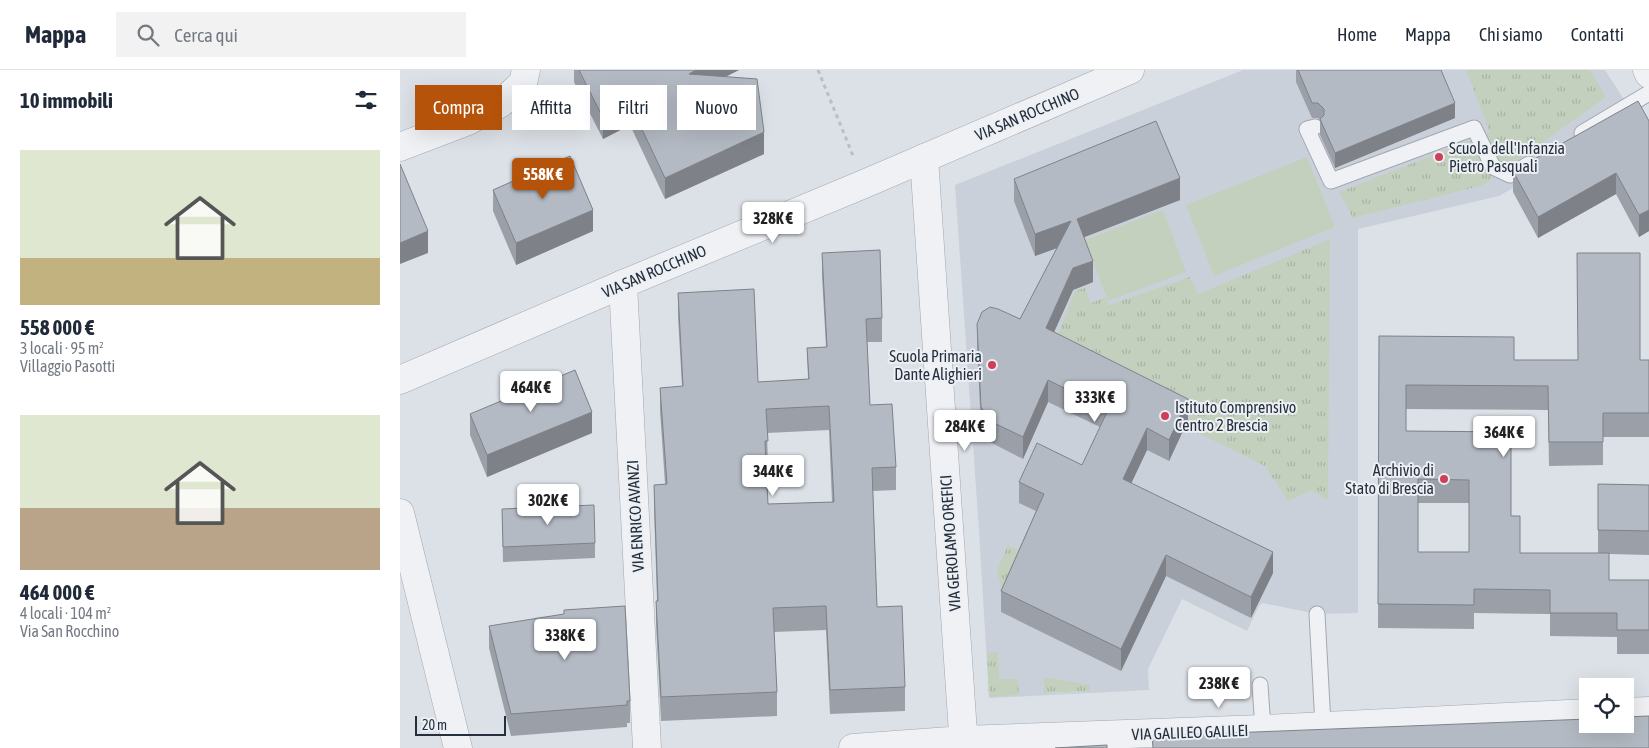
<!DOCTYPE html>
<html lang="it">
<head>
<meta charset="utf-8">
<style>
  body { margin:0; font-family:"Asap Condensed",sans-serif; background:#f2f2f3; color:#1f2937; height:100vh; display:flex; flex-direction:column; font-size:19px; white-space:nowrap }
  * { box-sizing:border-box; margin:0 }
  p { font-size:16px; color:#747a83 }
  .icon { flex:none; width:28px; height:28px; fill:none; stroke:currentColor; stroke-width:2; stroke-linecap:round; stroke-linejoin:round }
  .map { position:relative; flex:1; overflow:hidden }
  .details { display:flex; flex-direction:column; background:#fff; width:400px }
  .details>* { flex:none }
  .top-card { position:absolute; left:15px; top:15px; width:475px; height:45px; display:flex; gap:10px }
  .tools { position:absolute; left:1179px; top:608px; display:grid; gap:10px }
  .tools a { display:grid; place-items:center; width:55px; height:55px; border-radius:0px; background:#fff; box-shadow:0 5px 20px #0002; font-size:25px }
  .scale { position:absolute; left:15px; bottom:12px; width:91px; box-sizing:border-box; padding-left:5px; border:2px solid #262f3d; border-top:0; font-size:14px; line-height:18px; white-space:nowrap; color:#262f3d; -webkit-text-stroke:4px #ecf0f4; paint-order:stroke }
  .price { position:absolute; translate:-50% -42px; padding:0 11px; border-radius:5px; background:#fff; color:#222; font-size:16px; line-height:32px; filter:drop-shadow(0 1px 2px #0008) }
  .price::after { content:''; position:absolute; left:50%; top:30px; width:15px; height:11px; margin-left:-8px; background:inherit; clip-path:polygon(0 0,100% 0,50% 100%) }
  .price.selected { background:#b45309; color:#fff }
  ul { padding:0; list-style:none }
  li { display:grid; align-content:center; gap:10px; height:265px; padding:0 20px }
  li span { display:grid; place-items:center; height:155px; border-radius:0px; color:#555 }
  li>.icon { margin-inline-start:auto }
  span .icon { width:90px; height:90px; fill:#fffc; stroke-width:1 }
  li b { font-size:21px }
  h2 { display:flex; justify-content:space-between; align-items:center; height:60px; padding:0 20px; font-size:21px }
  .tag { padding:0 18px; border-radius:0px; background:#fff; box-shadow:0 5px 20px #0002; font-size:18px; line-height:45px }
  .tag.selected { background:#b45309; color:#fff }
  header { display:flex; align-items:center; gap:30px; box-sizing:border-box; height:70px; padding:0 25px; background:#fff; border-bottom:1px solid #e0e1e3 }
  header strong { font-size:24px }
  nav { display:flex; gap:28px; margin-inline-start:auto; font-size:18px }
  .search { width:350px; height:45px; background:#f2f2f3; display:flex; align-items:center; gap:12px; box-sizing:border-box; padding:0 18px; border-radius:0px; color:#747a83; font-size:19px }
  main { display:flex; flex:1; min-height:0 }
  .map>svg:first-child { display:block }
  .built { fill:#cad0d9; fill-rule:evenodd }
  .grass { fill:url(#grass-tufts) }
  .pitch { fill:#c3d0bd }
  .lines { fill:none; stroke-linecap:round; stroke-linejoin:round }
  .service-casing { stroke:#a2a8b1; stroke-width:17 }
  .minor-casing { stroke:#a2a8b1; stroke-width:29 }
  .tertiary-casing { stroke:#a2a8b1; stroke-width:29 }
  .path { stroke:#bbbfc5; stroke-width:3; stroke-dasharray:4 4; stroke-linecap:butt }
  .service { stroke:#eff1f5; stroke-width:15 }
  .minor { stroke:#eff1f5; stroke-width:28 }
  .tertiary { stroke:#eff1f5; stroke-width:28 }
  .wall { fill:#9ba0a8; fill-rule:evenodd }
  .shaded-wall { fill:#7e8288 }
  .building { fill:#b4bac3; stroke:#7e8288; fill-rule:evenodd }
  .poi-dot { fill:#ce3f5a; stroke:#ecf0f4; stroke-width:2 }
  .labels { text-anchor:middle; dominant-baseline:central; stroke-width:4; stroke-linejoin:round; paint-order:stroke }
  .street-label { font-size:16px; fill:#262f3d; stroke:#ecf0f4 }
  .poi-label { font-size:16px; fill:#262f3d; stroke:#ecf0f4; text-anchor:start }
</style>
</head>
<body>
<header>
<strong>Mappa</strong>
<div class="search"><svg class="icon" aria-label="search" viewBox="0 0 24 24"><circle cx="10" cy="10" r="6"/><path d="M15 15l6 6"/></svg>Cerca qui</div>
<nav><a>Home</a><a>Mappa</a><a>Chi siamo</a><a>Contatti</a></nav>
</header>
<main>
<section class="details">
<h2>10 immobili<svg class="icon" aria-label="filters" viewBox="0 0 24 24"><path d="M4 7h16M4 17h16"/><circle cx="9" cy="7" r="2"/><circle cx="15" cy="17" r="2"/></svg></h2>
<ul>
<li><span style="background:linear-gradient(#dfe7d0 70%,#c2b280 0)"><svg class="icon" aria-label="home" viewBox="0 0 24 24"><path d="M3 11l9-7 9 7M6 9v11h12V9"/></svg></span><div><b>558 000 €</b><p>3 locali · 95 m²</p><p>Villaggio Pasotti</p></div></li>
<li><span style="background:linear-gradient(#dfe7d0 60%,#b9a48a 0)"><svg class="icon" aria-label="home" viewBox="0 0 24 24"><path d="M3 11l9-7 9 7M6 9v11h12V9"/></svg></span><div><b>464 000 €</b><p>4 locali · 104 m²</p><p>Via San Rocchino</p></div></li>
</ul>
</section>
<div class="map">
<svg width="1249" height="678" viewBox="0 0 1249 678">
  <defs>
    <pattern id="grass-tufts" width="24" height="20" patternUnits="userSpaceOnUse" patternTransform="scale(1.25)"><rect width="24" height="20" fill="#c3d0bd"/><path d="M3 7l-1-3M5 7V3M7 7l1-3M15 17l-1-3M17 17v-4M19 17l1-3" fill="none" stroke="#a7b3a3"/></pattern>
  </defs>
  <rect width="100%" height="100%" fill="#dce1e7"/>
  <!-- built -->
  <path class="built" d="M843 0H1205L1236 48 1099 126 958 159V543L917 544 862 533 859 536 847 561 782 529 748 599 749 620 589 628 579 461 555 115ZM598 583 600 610 589 627ZM644 607 689 621 645 623Z"/>
  <!-- grass -->
  <path class="grass" d="M1066 0H1190L1206 27 1083 115 953 148 939 122 1090 63Z
    M930 169 928 430 912 420 888 431 865 396 790 359V347L652 279 675 221 685 218 691 233 705 227 709 235 790 207 798 224Z
    M608 475 623 482 603 528 597 500Z
    M598 582 600 609H618L619 625 589 627 587 583Z
    M644 607 690 615V620L689 621 644 623Z"/>
  <!-- pitch -->
  <path class="pitch" d="M907 87 935 157 814 206 786 135Z
    M763 140 786 202 708 231 685 170Z"/>
  <g class="lines">
    <defs>
      <path id="service" d="M915 57 907 59 931 111 1074 58 1093 97 1110 105 1129 94
        M1182 63 1249 23
        M917 544 923 655
        M860 615 863 659"/>
      <path id="minor" d="M1247 0 1249 4
        M0 77 68 51 101 33 123 13 126 0
        M524 88 564 678
        M223 214 247 678
        M0 443 58 678
        M1225 642 1249 641
        M453 678 564 670 863 659 1188 643"/>
      <path id="tertiary" d="M0 310 223 214 464 114 730 0"/>
    </defs>
    <!-- service casing -->
    <use href="#service" class="service-casing"/>
    <!-- minor casing -->
    <use href="#minor" class="minor-casing"/>
    <!-- tertiary casing -->
    <use href="#tertiary" class="tertiary-casing"/>
    <!-- path -->
    <path class="path" d="M418 0 454 88"/>
    <!-- service -->
    <use href="#service" class="service"/>
    <!-- minor -->
    <use href="#minor" class="minor"/>
    <!-- tertiary -->
    <use href="#tertiary" class="tertiary"/>
  </g>
  <!-- wall -->
  <path class="wall" d="M174 0H339L325 7 364 84 265 129 230 55 203 69 174 12Z
    M896 0H1041L1055 48 935 98 920 65V50L918 48H912L896 12Z
    M1249 51V161L1239 167 1216 124 1138 168 1113 122V101Z
    M614 109 780 130 684 167 693 212 673 220 654 262 788 350 769 391 747 380 731 413 873 503 851 548 766 506 721 601 601 542V521L636 441 619 433V412L682 395 700 357 648 332 623 389 590 372 581 359 577 275V254L620 249 657 178 635 186 614 131Z
    M93 120 193 161 116 195 93 141Z
    M422 183 482 248V272H467L470 335 496 397V420L473 421 477 537 505 617V641L430 644 426 560 374 562 377 622V646L261 651 256 555V531H257L254 439V415L265 414 260 341V318L282 316 278 247V223L358 312 408 309 407 278 426 277 422 206ZM429 360 432 432 368 434 366 395 368 394 367 363Z
    M979 266 1114 290H1249V367H1203V395L1149 396 1148 340 1006 339V361L1111 362V446L1120 483H1198V414L1249 415V485L1209 484V510H1249V584H1217V567L1150 566V544L1074 543V559L978 558ZM1018 433H1069V482H1018Z
    M70 344 192 363 87 407 70 365Z
    M102 439 195 473V488L103 492Z
    M89 556 230 631V653H227V657L111 666 89 578Z"/>
  <!-- shaded-wall -->
  <path class="shaded-wall" d="M296 0H339L289 25V4Z
    M1055 33V48L935 98V83Z
    M230 34V55L203 69V48Z
    M364 62V84L265 129V108Z
    M1216 103V124L1138 168V147Z
    M780 108V130L677 170V149Z
    M193 140V161L116 195V173Z
    M1249 140V161L1239 167V145Z
    M671 151V173L635 186V164Z
    M28 161V183L0 194V173Z
    M693 191V212L673 220 646 280V258L673 198Z
    M648 310V332L623 389V367Z
    M788 329V350L769 391V370Z
    M192 342V363L87 407V385Z
    M747 358V380L723 431V409Z
    M873 482V503L851 548V527Z
    M766 485V506L721 601V579Z"/>
  <!-- building -->
  <path class="building" d="M179 0H296L289 4 357 9 364 62 265 108 230 34 203 48Z
    M898 0H1041L1055 33 935 83 920 49 924 45V39L918 33H912Z
    M1238 31 1249 51V140L1239 145 1216 103 1138 147 1113 101Z
    M756 51 780 108 677 149 693 191 673 198 646 258 788 329 769 370 747 358 723 409 873 482 851 527 766 485 721 579 601 521 644 424 619 412 637 373 682 395 708 340 648 310 623 367 590 351 581 337 577 254 582 242 590 237 598 239 620 249 671 151 635 164 614 109Z
    M170 86 193 140 116 173 93 120Z
    M0 94 28 161 0 173Z
    M480 180 482 248 466 249 470 335 492 334 496 397 472 398 477 537 502 536 505 617 430 620 426 536 373 538 377 622 261 627 256 531H258L254 415 267 414 260 318 283 316 278 223 354 219 358 312 409 309 407 278 427 277 422 183ZM429 336 434 432 368 434 365 371H368L366 339Z
    M1177 183H1240V290H1249V343H1203V372H1149L1148 316 1006 315V361L1111 362V446H1120V483H1209V510H1249V560H1217V543H1150V520L1074 519V535L978 534 979 266 1114 267V290H1178ZM1018 409 1069 410V482H1018Z
    M175 300 192 342 87 385 70 344Z
    M1198 414 1249 415V461L1198 460Z
    M194 435 195 473 103 477 102 439Z
    M225 536 230 631H227V635L111 644 89 556 164 544V540Z
    M1249 646V678H753L752 666 1188 649V654H1225V647Z
    M707 675V678H655Z"/>
  <!-- markers -->
  <g class="poi-dot">
    <circle cx="1039" cy="87" r="5"/>
    <circle cx="592" cy="295" r="5"/>
    <circle cx="765" cy="346" r="5"/>
    <circle cx="1044" cy="409" r="5"/>
  </g>
  <g class="labels">
    <!-- street labels -->
    <g class="street-label">
      <text transform="translate(627 44) rotate(-23)">VIA SAN ROCCHINO</text>
      <text transform="translate(254 201) rotate(-23)">VIA SAN ROCCHINO</text>
      <text transform="translate(235 446) rotate(-93)">VIA ENRICO AVANZI</text>
      <text transform="translate(550 473) rotate(-94)">VIA GEROLAMO OREFICI</text>
      <text transform="translate(790 662) rotate(-2)">VIA GALILEO GALILEI</text>
    </g>
    <!-- poi labels -->
    <g class="poi-label">
      <text x="1049" y="78">Scuola dell'Infanzia<tspan x="1049" dy="18">Pietro Pasquali</tspan></text>
      <text x="582" y="286" text-anchor="end">Scuola Primaria<tspan x="582" dy="18">Dante Alighieri</tspan></text>
      <text x="775" y="337">Istituto Comprensivo<tspan x="775" dy="18">Centro 2 Brescia</tspan></text>
      <text x="1034" y="400" text-anchor="end">Archivio di<tspan x="1034" dy="18">Stato di Brescia</tspan></text>
    </g>
  </g>
</svg>
<div class="tools">
<a><svg class="icon" aria-label="locate" viewBox="0 0 24 24"><circle cx="12" cy="12" r="6"/><path d="M12 2v4M12 18v4M2 12h4M18 12h4"/></svg></a>
</div>
<div class="scale">20 m</div>
<b class="price selected" style="left:143px;top:130px">558K €</b>
<b class="price" style="left:373px;top:174px">328K €</b>
<b class="price" style="left:131px;top:343px">464K €</b>
<b class="price" style="left:695px;top:353px">333K €</b>
<b class="price" style="left:565px;top:382px">284K €</b>
<b class="price" style="left:1104px;top:388px">364K €</b>
<b class="price" style="left:373px;top:427px">344K €</b>
<b class="price" style="left:148px;top:456px">302K €</b>
<b class="price" style="left:165px;top:591px">338K €</b>
<b class="price" style="left:819px;top:639px">238K €</b>
<div class="top-card">
<a class="tag selected">Compra</a>
<a class="tag">Affitta</a>
<a class="tag">Filtri</a>
<a class="tag">Nuovo</a>
</div>
</div>
</main>
</body>
</html>
